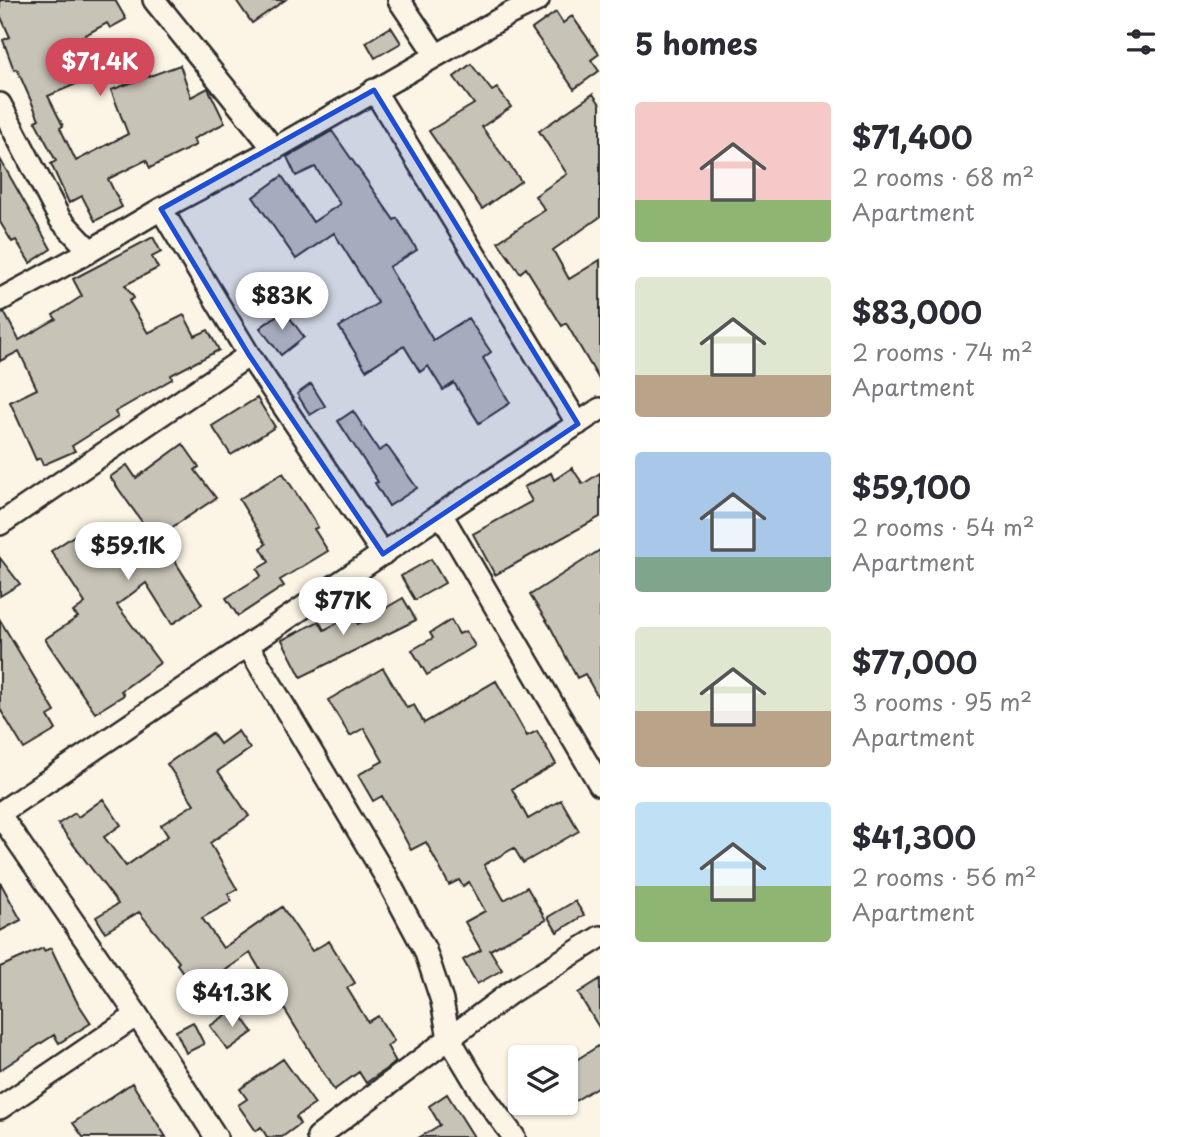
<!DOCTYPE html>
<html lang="en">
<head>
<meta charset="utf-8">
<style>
  body { margin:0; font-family:"Playpen Sans",sans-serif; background:#f2f2f3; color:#2b2b33; height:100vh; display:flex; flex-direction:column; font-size:26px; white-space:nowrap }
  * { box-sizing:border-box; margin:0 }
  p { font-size:23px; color:#7c7c81 }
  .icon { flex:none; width:38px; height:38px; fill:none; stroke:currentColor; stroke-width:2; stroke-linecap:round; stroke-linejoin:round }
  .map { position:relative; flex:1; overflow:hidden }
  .side { display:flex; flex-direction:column; background:#fff; width:595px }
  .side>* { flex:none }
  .controls { position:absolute; left:508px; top:1045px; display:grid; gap:14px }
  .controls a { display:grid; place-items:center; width:70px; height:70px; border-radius:7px; background:#fff; box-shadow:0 2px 5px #0004; font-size:35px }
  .price { position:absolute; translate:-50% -60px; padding:0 16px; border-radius:24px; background:#fff; color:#222; font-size:23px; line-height:46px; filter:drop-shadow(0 2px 4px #0008) }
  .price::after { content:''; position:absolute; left:50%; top:42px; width:21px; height:16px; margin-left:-10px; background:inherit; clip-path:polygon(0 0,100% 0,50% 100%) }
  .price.active { background:#d1495b; color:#fff }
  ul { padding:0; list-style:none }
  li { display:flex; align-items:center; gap:21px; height:175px; padding:0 35px }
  li span { display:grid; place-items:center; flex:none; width:196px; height:140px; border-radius:7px; color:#555 }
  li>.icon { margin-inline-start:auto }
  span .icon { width:84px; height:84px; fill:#fffc; stroke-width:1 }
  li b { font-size:30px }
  h2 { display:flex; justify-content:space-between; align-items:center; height:84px; padding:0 35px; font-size:30px }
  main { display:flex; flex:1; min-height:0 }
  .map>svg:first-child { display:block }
  .building { fill:#c8c3b7; stroke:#2b2b2b; stroke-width:2 }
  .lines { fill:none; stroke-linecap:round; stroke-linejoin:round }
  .minor-casing { stroke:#2b2b2b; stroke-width:26 }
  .minor { stroke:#fcf5e5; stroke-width:21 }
  .marked { fill:#1d4ed8; fill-opacity:0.2; stroke:#1d4ed8; stroke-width:5; stroke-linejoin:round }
</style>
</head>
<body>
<main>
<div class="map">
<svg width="600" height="1137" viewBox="0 0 600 1137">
  <rect width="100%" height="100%" fill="#fcf5e5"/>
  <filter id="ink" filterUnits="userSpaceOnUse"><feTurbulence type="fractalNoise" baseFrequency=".0143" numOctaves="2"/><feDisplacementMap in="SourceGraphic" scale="14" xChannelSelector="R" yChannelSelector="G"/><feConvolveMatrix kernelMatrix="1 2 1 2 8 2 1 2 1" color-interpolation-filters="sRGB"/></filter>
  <g filter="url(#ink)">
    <!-- building -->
    <path class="building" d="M0 0H115L126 19 110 28 107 23 67 45 83 81 48 96 63 126 60 128 76 161 128 134 111 90 180 65 191 97 208 88 225 123 193 139 196 145 150 168 146 160 108 179 122 207 95 221 82 196 69 203 51 164 56 161 35 121 39 119 17 69 14 70 3 40 10 37 0 15Z
      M236 0H285L252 23Z
      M556 12 563 23 572 16 599 54 591 60 599 71 574 89 532 29Z
      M391 27 401 43 375 58 366 42Z
      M471 64 492 91 497 88 511 107 482 127 521 181 482 209 429 131 474 104 454 77Z
      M593 94 600 104V217L553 250 569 279 600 260V381L566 323 562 326 526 268 520 273 498 242 545 210 535 196 567 174 539 131Z
      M332 131 394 220 397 218 417 250 389 267 433 340 468 318 491 352 483 358 510 403 479 423 454 383 443 390 428 366 420 372 404 346 366 370 339 327 378 303 334 233 296 259 253 197 282 176 313 222 340 204 315 167 296 176 287 157Z
      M0 159 51 249 30 263 16 240 12 242 0 222Z
      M153 237 161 252 152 257 158 268 125 285 134 298 129 301 148 333 184 315 195 336 208 330 219 350 171 375 172 379 115 412 118 417 72 446 75 451 43 465 40 458 36 460 10 402 37 389 19 351 0 361V313L4 312 19 340 56 319 53 315 82 296 73 279Z
      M284 310 304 337 281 355 260 328Z
      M311 384 325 406 310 415 297 394Z
      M257 398 275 427 231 455 212 426Z
      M353 411 379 451 387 446 417 488 389 506 375 483 378 482 338 421Z
      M183 444 199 467 195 470 216 498 159 536 202 604 172 624 146 583 117 605 160 663 121 691 124 695 95 713 45 639 78 617 73 612 85 603 51 551 83 530 87 536 92 533 112 562 152 536 110 477 127 465 136 478Z
      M572 468 583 484 600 473V517L495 575 473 534 532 501 524 487 551 473 554 480Z
      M283 473 318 527 314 529 328 551 280 580 284 586 238 616 226 598 261 576 257 569 269 562 261 548 266 544 239 499Z
      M600 550V701L585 674 577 678 551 628 530 595Z
      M0 558 20 584 0 596Z
      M431 559 445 583 415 600 401 576Z
      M403 598 416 620 301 677 282 640 319 621 324 630 353 615 358 624Z
      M0 620 55 712 48 716 56 730 24 749 0 709Z
      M451 620 459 634 466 631 475 646 427 675 412 650 433 638 430 633Z
      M383 668 407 708 414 705 424 723 496 681 527 736 537 731 556 764 512 789 528 819 561 800 579 831 523 863 514 848 484 865 504 900 527 887 546 920 490 950 502 970 477 984 463 960 481 950 465 922 485 911 469 882 463 886 459 880 449 885 426 842 411 850 382 796 373 801 358 775 383 761 364 728 350 736 328 700Z
      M238 731 250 749 218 771 249 816 210 843 237 889 228 894 232 901 202 918 223 948 282 907 312 951 329 941 355 983 347 988 368 1022 378 1016 394 1041 387 1046 396 1062 366 1083 359 1072 334 1090 250 953 196 991 177 964 179 962 139 912 105 932 96 917 118 904 58 824 75 813 78 817 103 799 121 825 104 837 126 866 168 836 161 825 194 804 167 764 212 733 220 744Z
      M0 882 21 920 0 931Z
      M575 901 584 915 557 932 548 917Z
      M43 948 44 951 51 948 76 1000 91 1023 59 1043 54 1035 0 1070V967Z
      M600 979V1029L578 993Z
      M236 1008 253 1032 228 1050 210 1026Z
      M193 1022 204 1044 186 1053 176 1031Z
      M600 1045V1085L572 1103 565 1093V1067Z
      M283 1059 315 1104 296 1117 300 1124 282 1137H267L261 1127 256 1131 238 1105 247 1099 240 1089Z
      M132 1083 166 1137H83L73 1123Z
      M447 1094 474 1137H420L440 1125 429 1106Z"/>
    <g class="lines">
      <defs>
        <path id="minor" d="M154 0 274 149
          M399 0 436 55
          M374 90 578 424
          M0 104 60 219 90 251
          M161 209 249 355 383 554
          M0 300 90 251 161 209 274 149 507 15 538 0
          M441 514 600 785
          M0 524 249 355
          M248 646 386 877 425 950 442 1001 449 1038 483 1095 514 1137
          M0 813 441 514 600 409
          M0 815 137 1015 216 1137
          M0 1108 137 1015
          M318 1137 511 992 600 937"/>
      </defs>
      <!-- minor casing -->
      <use href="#minor" class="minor-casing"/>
      <!-- minor -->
      <use href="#minor" class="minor"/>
    </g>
  </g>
  <!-- marked area -->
  <path class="marked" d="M374 90 578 424 383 554 249 355 161 209Z"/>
</svg>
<div class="controls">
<a><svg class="icon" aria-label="layers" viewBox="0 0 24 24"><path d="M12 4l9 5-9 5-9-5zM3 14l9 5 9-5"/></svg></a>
</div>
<b class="price active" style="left:100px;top:98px">$71.4K</b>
<b class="price" style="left:282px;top:332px">$83K</b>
<b class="price" style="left:128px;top:582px">$59.1K</b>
<b class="price" style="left:343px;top:637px">$77K</b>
<b class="price" style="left:232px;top:1029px">$41.3K</b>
</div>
<section class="side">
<h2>5 homes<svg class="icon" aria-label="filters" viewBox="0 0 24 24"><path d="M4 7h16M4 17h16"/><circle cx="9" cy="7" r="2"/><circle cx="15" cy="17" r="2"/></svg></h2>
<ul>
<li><span style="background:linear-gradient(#f6c9c9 70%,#8fb573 0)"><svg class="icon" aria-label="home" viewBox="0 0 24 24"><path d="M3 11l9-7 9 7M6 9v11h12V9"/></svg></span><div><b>$71,400</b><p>2 rooms · 68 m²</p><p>Apartment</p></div></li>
<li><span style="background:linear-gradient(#dfe7d0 70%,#b9a48a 0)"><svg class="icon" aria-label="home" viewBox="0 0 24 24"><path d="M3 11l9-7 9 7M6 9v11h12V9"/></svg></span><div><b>$83,000</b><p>2 rooms · 74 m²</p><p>Apartment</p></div></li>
<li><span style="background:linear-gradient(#a9c7e8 75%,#7fa58c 0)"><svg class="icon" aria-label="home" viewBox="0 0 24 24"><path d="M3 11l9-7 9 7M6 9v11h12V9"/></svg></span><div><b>$59,100</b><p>2 rooms · 54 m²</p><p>Apartment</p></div></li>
<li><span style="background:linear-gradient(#dfe7d0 60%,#b9a48a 0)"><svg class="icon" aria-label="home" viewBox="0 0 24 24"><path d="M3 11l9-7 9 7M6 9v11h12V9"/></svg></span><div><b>$77,000</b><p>3 rooms · 95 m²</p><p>Apartment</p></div></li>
<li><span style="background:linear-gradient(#bfe0f5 60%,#8fb573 0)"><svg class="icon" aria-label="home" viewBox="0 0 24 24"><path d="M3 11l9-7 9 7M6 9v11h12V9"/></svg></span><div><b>$41,300</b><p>2 rooms · 56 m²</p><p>Apartment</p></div></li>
</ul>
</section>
</main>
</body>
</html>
